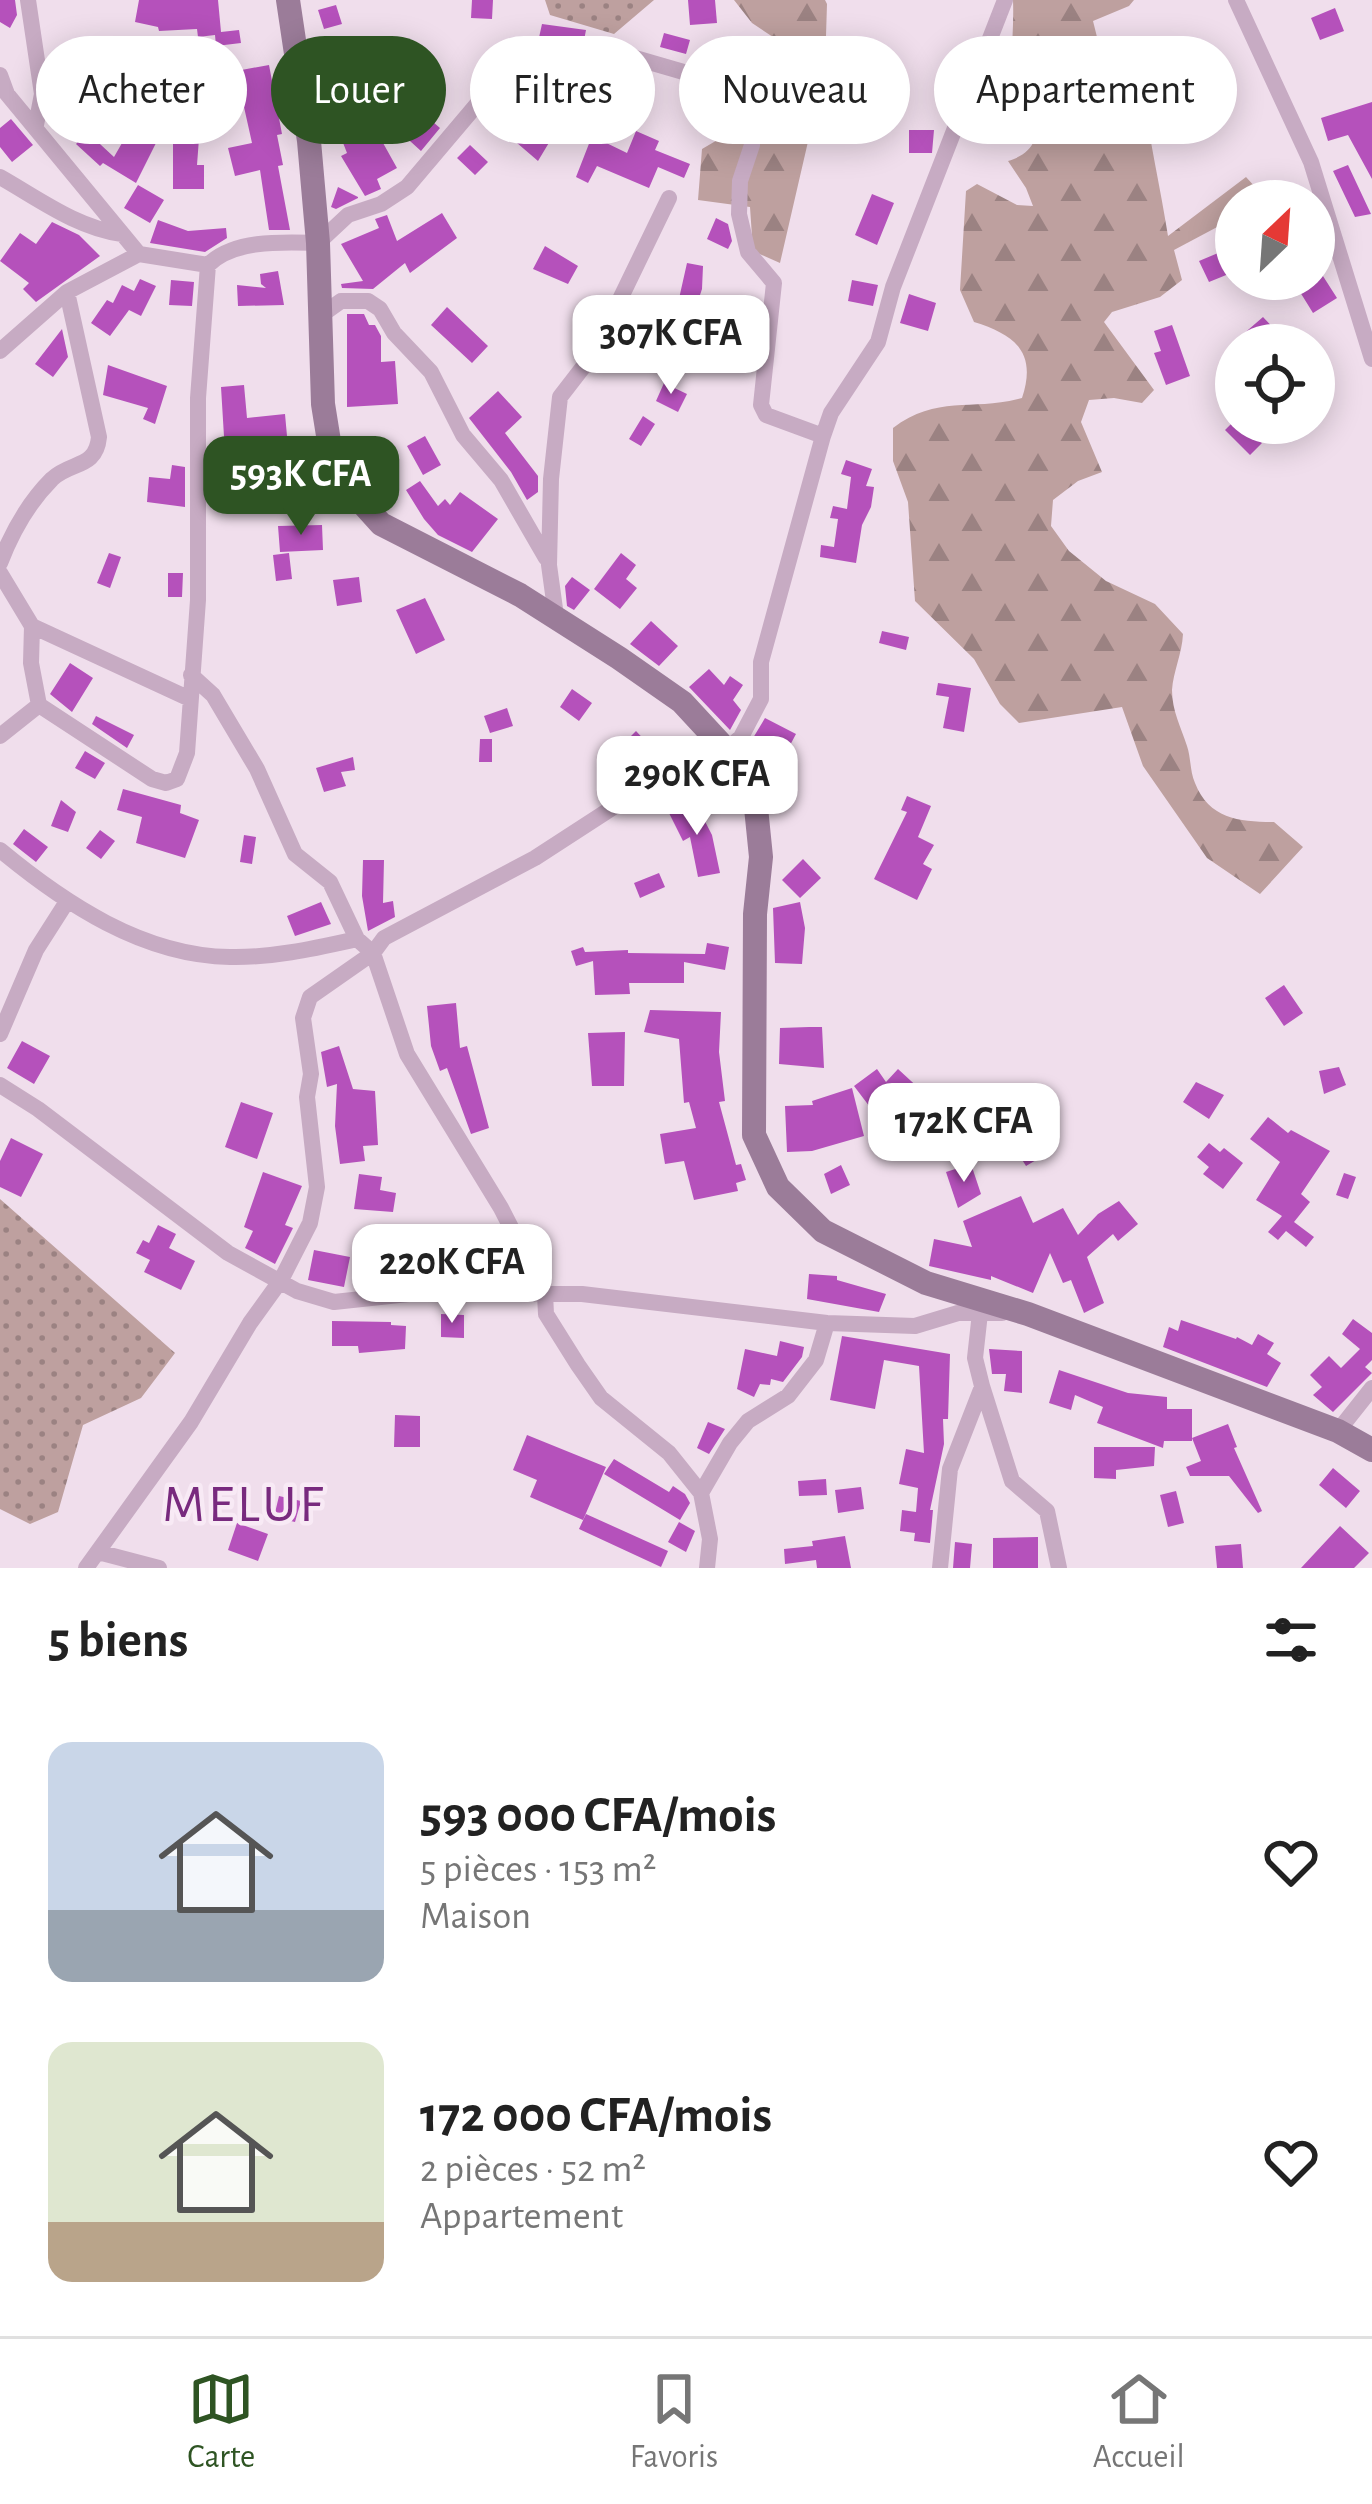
<!DOCTYPE html>
<html lang="fr">
<head>
<meta charset="utf-8">
<style>
  body { margin:0; font-family:"Alegreya Sans",sans-serif; background:#f6f6f6; color:#222; height:100vh; display:flex; flex-direction:column; font-size:45px; white-space:nowrap }
  * { box-sizing:border-box; margin:0 }
  p { font-size:39px; color:#767676 }
  .icon { flex:none; width:66px; height:66px; fill:none; stroke:currentColor; stroke-width:2; stroke-linecap:round; stroke-linejoin:round }
  .map { position:relative; height:1568px; overflow:hidden }
  .sheet { display:flex; flex-direction:column; background:#fff; flex:1 }
  .sheet>* { flex:none }
  .hud { position:absolute; left:36px; top:36px; width:1302px; height:108px; display:flex; gap:24px }
  .needle { width:78px; rotate:25deg }
  .tools { position:absolute; left:1215px; top:180px; display:grid; gap:24px }
  .tools a { display:grid; place-items:center; width:120px; height:120px; border-radius:50%; background:#fff; box-shadow:0 6px 30px #0003; font-size:60px }
  .price { position:absolute; translate:-50% -102px; padding:0 27px; border-radius:24px; background:#fff; color:#222; font-size:39px; line-height:78px; filter:drop-shadow(0 3px 6px #0008) }
  .price::after { content:''; position:absolute; left:50%; top:72px; width:36px; height:27px; margin-left:-18px; background:inherit; clip-path:polygon(0 0,100% 0,50% 100%) }
  .price.current { background:#2e5423; color:#fff }
  ul { padding:0; list-style:none }
  li { display:flex; align-items:center; gap:36px; height:300px; padding:0 48px }
  li span { display:grid; place-items:center; flex:none; width:336px; height:240px; border-radius:24px; color:#555 }
  li>.icon { margin-inline-start:auto }
  span .icon { width:144px; height:144px; fill:#fffc; stroke-width:1 }
  li b { font-size:51px }
  h2 { display:flex; justify-content:space-between; align-items:center; height:144px; padding:0 48px; font-size:51px }
  .chip { padding:0 42px; border-radius:54px; background:#fff; box-shadow:0 6px 30px #0003; font-size:42px; line-height:108px }
  .chip.current { background:#2e5423; color:#fff }
  .tabs { display:flex; justify-content:space-around; align-items:center; height:168px; border-top:3px solid #e0e0e0; background:#fff; font-size:33px; color:#767676 }
  .tabs a { display:grid; justify-items:center; gap:6px }
  .tabs .current { color:#2e5423 }
  .map>svg:first-child { display:block }
  .grass { fill:url(#grass-dots) }
  .forest { fill:url(#forest-firs) }
  .building { fill:#b551bb }
  .lines { fill:none; stroke-linecap:round; stroke-linejoin:round }
  .street { stroke:#c7abc3; stroke-width:16 }
  .secondary { stroke:#9b7c99; stroke-width:24 }
  .labels { text-anchor:middle; dominant-baseline:central; stroke-width:9; stroke-linejoin:round; paint-order:stroke }
  .quarter-label { font-size:54px; letter-spacing:3px; fill:#782a7e; stroke:#f8eaf5 }
</style>
</head>
<body>
<div class="map">
<svg width="1372" height="1568" viewBox="0 0 1372 1568">
  <defs>
    <pattern id="grass-dots" width="8" height="8" patternUnits="userSpaceOnUse" patternTransform="scale(3)"><rect width="8" height="8" fill="#bea09f"/><path d="M2 2h.1M6 6h.1" fill="none" stroke="#9b8282" stroke-width="1.8" stroke-linecap="round"/></pattern>
    <pattern id="forest-firs" width="22" height="20" patternUnits="userSpaceOnUse" patternTransform="scale(3)"><rect width="22" height="20" fill="#bea09f"/><path d="M5 1l3.5 6h-7zM16 11l3.5 6h-7z" fill="#9b8282"/></pattern>
  </defs>
  <rect width="100%" height="100%" fill="#f0deec"/>
  <!-- grass -->
  <path class="grass" d="M545 0H654L614 34 550 15Z
    M0 1199 175 1353 141 1398 83 1425 58 1512 30 1524 0 1509Z"/>
  <!-- forest -->
  <path class="forest" d="M734 0H825L827 4 825 68 780 263 753 251 750 207 698 200 702 149 774 107 788 73 782 43 752 23Z
    M1013 0H1134L1129 6 1093 21 1098 41 1112 49 1139 41C1141 107 1158 171 1168 236L1246 177 1268 201H1236V217L1174 250 1182 280 1160 297 1112 312 1104 322 1154 390 1142 403 1114 398 1089 400 1081 422 1102 472 1078 481 1053 500 1051 526 1069 551 1106 581 1155 604 1183 634C1182 654 1173 672 1172 690 1172 711 1181 727 1187 746 1191 758 1190 772 1195 783 1209 819 1240 822 1274 822L1303 847 1260 894 1207 858 1143 766 1122 707 1019 723 1000 704 974 659 915 601 908 502 893 461V428C938 394 973 412 1022 398 1037 353 1016 335 974 322L960 290 966 191 977 184 1017 205 1033 206 1026 188 1008 161C1035 153 1037 137 1042 111 1001 67 1015 55 1013 0Z"/>
  <!-- building -->
  <path class="building" d="M0 0H15L17 15 10 28 0 22Z
    M139 0H218L221 32 239 30 241 43 216 46 215 35 198 37 197 29 159 31 158 27 135 22Z
    M472 0H493L492 19 471 18Z
    M688 0H715L717 23 690 25Z
    M336 5 342 24 324 29 318 10Z
    M1335 8 1344 31 1320 40 1311 18Z
    M542 24 586 30 582 51 558 55 536 51Z
    M664 33 690 40 686 54 660 47Z
    M357 36 371 58 359 66 374 91 362 99 354 91 397 168 377 179 381 189 365 196 341 156 347 153 333 117 350 110 342 97 353 90 345 83 339 88 321 63Z
    M744 47 782 64 764 105 738 87 741 80 731 76Z
    M269 65 282 134 277 135 283 165 278 166 290 230H269L260 170 235 176 228 148 252 143 236 71Z
    M613 69 644 79 635 109 597 97 587 130 560 121 569 83 586 88 589 76 610 81Z
    M82 80 102 96 78 126 58 111Z
    M1372 102V179L1348 135 1328 141 1321 118Z
    M513 106 550 141 538 161 496 125Z
    M420 111 440 128 421 151 400 132Z
    M128 112 144 113V119L167 121 136 183 103 163 100 166 76 144 87 132 114 157 126 136Z
    M11 119 33 145 12 162 0 147V128Z
    M173 123 200 125 197 165H204V189H173Z
    M909 130H934L932 153H909Z
    M636 131 659 141 655 150 690 164 684 178 658 167 649 188 597 166 588 183 576 177 592 136 627 153Z
    M470 145 488 162 475 175 457 158Z
    M1348 165 1371 214 1355 217 1333 171Z
    M138 185 164 200 150 223 124 208Z
    M338 187 358 197V198L336 209 331 207Z
    M872 194 894 203 877 245 855 235Z
    M442 213 457 238 410 273 405 263 373 289 342 288 341 284 363 281 341 244 379 228 375 219 387 215 397 241Z
    M716 218 728 224 732 241 728 249 707 239Z
    M158 220 188 231 226 228 227 238 205 252 150 243Z
    M52 222 79 235 100 256 36 302 23 289 29 283 0 261 20 233 36 244Z
    M545 246 578 266 568 284 533 269Z
    M1230 248 1236 271 1209 282 1199 261Z
    M1314 262 1337 298 1313 313 1292 279H1314Z
    M687 263 703 266 702 289 695 310 690 309 673 346 643 331 657 303 676 312Z
    M278 271 284 305 238 306 237 285 266 288 261 284 260 274Z
    M140 279 156 286 141 316 129 310 110 336 91 323 107 300 113 303 122 285 134 291Z
    M171 280 194 282 192 306 169 305Z
    M852 280 878 285 873 306 848 301Z
    M909 294 936 303 928 331 900 323Z
    M447 307 488 346 472 363 431 325Z
    M347 314H364L369 325H375L381 336V362L395 361 398 404 347 407Z
    M1263 317 1278 333 1264 345H1249L1241 336Z
    M1172 325 1190 376 1166 385 1154 353 1161 351 1154 331Z
    M62 329 68 357 53 377 35 364Z
    M108 365 167 386 155 424 143 419 148 408 103 395Z
    M664 383 687 394 678 412 656 401Z
    M244 385 247 418 285 414 288 447 225 453 221 387Z
    M498 391 522 417 505 433 538 476V492L527 500 511 472 469 418Z
    M643 416 655 424 641 446 629 439Z
    M1232 423H1277L1258 439 1262 443 1250 455 1225 430Z
    M425 436 441 465 423 475 407 446Z
    M846 460 872 469 866 486 874 487 871 507 862 525 856 563 820 557 821 545 834 547 838 519 830 518 833 506 847 509 851 477 841 474Z
    M172 465 185 467V507L147 502 149 477 170 479Z
    M420 481 438 506 445 499 450 505 460 492 498 519 472 552 438 535 424 519 406 490Z
    M322 525 323 550 280 552 278 526Z
    M109 553 121 557 110 588 97 583Z
    M289 553 292 579 276 581 273 555Z
    M621 553 636 565 626 579 637 588 620 609 594 589Z
    M168 573H183L182 597H168Z
    M359 577 362 602 337 606 333 580Z
    M572 577 590 590 574 610 567 606 565 586Z
    M425 598 445 640 416 654 396 610Z
    M651 621 678 646 659 666 630 644Z
    M882 631 909 637 906 650 879 643Z
    M70 663 93 678 72 712 50 694Z
    M709 669 724 685 730 676 743 685 733 700 741 710 730 730 689 687Z
    M938 683 971 688 964 732 943 728 949 697 936 695Z
    M572 689 592 703 579 721 560 707Z
    M507 708 513 726 490 733 484 716Z
    M96 716 134 735 127 748 92 724Z
    M765 718 796 734 772 779 747 748Z
    M636 731 653 749 634 766 618 749Z
    M480 739H492V762H479Z
    M85 751 105 763 95 779 75 768Z
    M353 757 355 770 341 772 346 786 324 792 316 768Z
    M123 789 181 805 180 813 199 820 185 858 136 843 142 817 117 810Z
    M907 796 931 806 918 837 934 845 923 864 932 869 917 900 874 879 907 812 901 810Z
    M61 800 76 812 68 832 51 826Z
    M694 800 712 835 720 873 698 877 690 837 683 841 669 813Z
    M24 829 48 847 36 862 13 844Z
    M100 830 115 841 101 859 86 848Z
    M244 835 256 837 252 864 240 862Z
    M803 859 821 878 800 898 782 880Z
    M363 860H384L383 903 393 901 395 917 368 931 362 896Z
    M659 873 665 887 640 898 634 883Z
    M321 902 331 924 295 936 287 916Z
    M800 902 805 928 802 964 775 963 773 908Z
    M707 943 729 947 725 970 684 962V983H629L630 994 595 995 593 961 576 966 571 951 583 947 585 952 628 950V953L705 954Z
    M1284 985 1303 1013 1284 1026 1265 998Z
    M456 1003 460 1048 467 1046 489 1128 471 1134 447 1068 440 1071 431 1046 427 1006Z
    M650 1010 721 1012 719 1052 725 1101 719 1102 736 1165 741 1164 746 1180 736 1183 738 1191 694 1200 684 1161 665 1164 660 1134 696 1128 689 1102 684 1103 679 1039 644 1032Z
    M809 1027H822L824 1068 779 1064 780 1028Z
    M625 1032 624 1086H592L588 1033Z
    M22 1041 50 1056 34 1084 7 1068Z
    M339 1046 353 1089 375 1091 378 1145 363 1146 365 1161 340 1164 335 1126 337 1084 327 1087 321 1052Z
    M1339 1067 1346 1085 1324 1094 1319 1071Z
    M877 1069 886 1082 898 1069 923 1092 882 1123 854 1086Z
    M1196 1082 1224 1095 1209 1119 1183 1102Z
    M852 1088 864 1136 812 1151 787 1152 785 1106 813 1105 812 1101Z
    M1018 1098 1048 1153 1026 1166 993 1113Z
    M241 1102 273 1113 257 1159 225 1147Z
    M1268 1117 1288 1133 1291 1130 1330 1151 1301 1194 1310 1202 1294 1222 1314 1237 1306 1247 1286 1231 1278 1240 1268 1232 1282 1216 1256 1200 1280 1162 1250 1139Z
    M11 1138 43 1154 21 1197 0 1187V1161Z
    M1209 1143 1220 1152 1224 1148 1243 1163 1223 1189 1203 1174 1209 1167 1197 1157Z
    M971 1164 981 1194 958 1208 946 1172Z
    M841 1165 850 1185 831 1194 824 1174Z
    M263 1172 302 1186 285 1225 293 1228 275 1264 245 1248 253 1231 244 1227Z
    M1344 1173 1356 1177 1348 1199 1336 1195Z
    M359 1174 382 1177 380 1190 396 1193 393 1212 354 1209Z
    M1021 1196 1033 1223 1063 1208 1078 1235 1098 1214 1119 1201 1138 1224 1118 1241 1113 1234 1087 1257 1104 1303 1084 1313 1071 1280 1063 1283 1050 1253 1033 1293 991 1276V1280L929 1266 934 1239 972 1247 963 1221Z
    M158 1225 176 1234 169 1248 195 1261 181 1290 144 1272 150 1260 136 1253 143 1240 149 1243Z
    M314 1250 350 1257 344 1287 308 1280Z
    M454 1252 456 1279 424 1280 422 1253Z
    M809 1274 837 1276V1280L886 1294 879 1312 807 1299Z
    M441 1314 464 1315V1338L441 1337Z
    M1353 1319 1372 1333V1360L1365 1367 1372 1373 1333 1412 1313 1395 1322 1387 1310 1375 1329 1356 1341 1368 1360 1349 1342 1334Z
    M1181 1320 1236 1339 1237 1337 1252 1345 1258 1334 1274 1343 1267 1354 1281 1363 1267 1387 1163 1347 1169 1327 1178 1331Z
    M332 1321 391 1322V1325L406 1326 405 1349 359 1353 358 1346H332Z
    M842 1336 950 1354 948 1419H943L944 1444 930 1510H933L930 1543 914 1541 915 1533 900 1531 902 1510 916 1512 918 1488 899 1484 906 1449 924 1453 919 1366 884 1360 875 1409 830 1400Z
    M780 1341 804 1347 802 1357 783 1382 771 1379 770 1385 760 1384 754 1397 737 1389 745 1349 777 1356Z
    M989 1349 1022 1351V1393L1004 1391 1006 1374H992Z
    M1059 1370 1128 1393 1167 1397V1409H1192V1441H1164L1163 1448 1097 1423 1103 1407 1075 1395 1071 1410 1049 1403Z
    M395 1415 420 1416V1447H394Z
    M708 1422 725 1429 709 1454 697 1448Z
    M1228 1424 1237 1447 1234 1448 1262 1511 1258 1513 1229 1476H1190L1186 1467 1201 1461 1192 1438Z
    M527 1435 606 1467 583 1520 530 1497 537 1480 513 1470Z
    M1094 1447H1155L1154 1466 1116 1470V1479L1094 1478Z
    M614 1459 669 1492 673 1486 685 1494 690 1503 680 1520 604 1474Z
    M1333 1468 1360 1491 1346 1508 1319 1485Z
    M826 1479 827 1495 799 1496 798 1481Z
    M861 1487 864 1509 838 1513 835 1490Z
    M1176 1491 1184 1523 1168 1527 1160 1495Z
    M279 1496 301 1501 295 1522 274 1517Z
    M586 1514 668 1551 661 1567 579 1529Z
    M679 1522 695 1531 686 1552 668 1542Z
    M237 1523 268 1534 258 1561 228 1550Z
    M1340 1526 1369 1553 1354 1568H1301Z
    M845 1536 851 1568H817L816 1560 785 1564 784 1549 813 1546 812 1541Z
    M1038 1537V1568H993V1538Z
    M955 1542 972 1544 970 1568H953Z
    M1241 1544 1243 1568H1217L1215 1546Z"/>
  <g class="lines">
    <!-- street -->
    <path class="street" d="M28 0 42 94 36 125
      M1236 0 1311 162 1372 359
      M0 75 7 94 139 254
      M0 177C39 199 77 228 122 234
      M320 316 341 301H368L380 309 394 333 431 372 463 435 501 480 546 558
      M0 351 67 292 139 254 208 265
      M0 563C12 532 28 503 52 479 71 461 96 469 99 437L67 292
      M0 573 32 626 31 663 39 705 152 779 166 783 177 779 187 753 198 600V398L208 265C234 239 284 242 318 243L348 215 381 204 407 187 495 83 506 76 584 64 611 51 687 73 753 110 752 145 740 181 739 214 748 252 774 283 761 405 766 415 823 436
      M556 616 549 565 551 479 560 397 594 353 669 198
      M32 626 190 699
      M191 675 213 695 257 769 295 854 330 882 357 939 373 953 407 1054 501 1208 545 1294 546 1314 578 1365 601 1398 669 1453 701 1493 710 1539 707 1568
      M0 736 39 705
      M0 850C64 903 143 956 230 957 273 958 316 948 357 939
      M0 1034 36 950 66 903
      M0 1085 38 1109 228 1253 297 1291 334 1302 427 1292 582 1294 827 1323 915 1326 958 1313H1002
      M980 1313 975 1358 982 1386 1012 1481 1047 1511 1059 1568
      M1338 1431 1372 1388
      M701 1493 730 1443 748 1421 788 1396 816 1360 827 1323
      M98 1552 159 1568
      M86 1568 191 1422 250 1323 281 1280 310 1223 317 1187 307 1097 311 1074 303 1018 310 997 373 953 384 938 535 858 666 773 725 751 741 737 761 699V662L823 436 831 413 878 342 893 287 1005 0
      M940 1568 950 1469 982 1387"/>
    <!-- secondary -->
    <path class="secondary" d="M288 0 309 141 318 243 323 404 331 454 354 494 381 524 520 595 619 658 682 702 743 768 754 788 761 857 755 914 754 1135 778 1187 823 1231 926 1283 1028 1314 1338 1431 1372 1450"/>
  </g>
  <g class="labels">
    <!-- quarter labels -->
    <g class="quarter-label">
      <text x="244" y="1505">MELUF</text>
    </g>
  </g>
</svg>
<div class="tools">
<a><svg class="needle" viewBox="-14 -14 28 28"><path d="M0-13l5 13h-10z" fill="#e53935"/><path d="M0 13l5-13h-10z" fill="#767676"/></svg></a>
<a><svg class="icon" aria-label="locate" viewBox="0 0 24 24"><circle cx="12" cy="12" r="6"/><path d="M12 2v4M12 18v4M2 12h4M18 12h4"/></svg></a>
</div>
<b class="price" style="left:671px;top:397px">307K CFA</b>
<b class="price current" style="left:301px;top:538px">593K CFA</b>
<b class="price" style="left:697px;top:838px">290K CFA</b>
<b class="price" style="left:964px;top:1185px">172K CFA</b>
<b class="price" style="left:452px;top:1326px">220K CFA</b>
<div class="hud">
<a class="chip">Acheter</a>
<a class="chip current">Louer</a>
<a class="chip">Filtres</a>
<a class="chip">Nouveau</a>
<a class="chip">Appartement</a>
</div>
</div>
<section class="sheet">
<h2>5 biens<svg class="icon" aria-label="filters" viewBox="0 0 24 24"><path d="M4 7h16M4 17h16"/><circle cx="9" cy="7" r="2"/><circle cx="15" cy="17" r="2"/></svg></h2>
<ul>
<li><span style="background:linear-gradient(#c9d6e8 70%,#9aa5b1 0)"><svg class="icon" aria-label="home" viewBox="0 0 24 24"><path d="M3 11l9-7 9 7M6 9v11h12V9"/></svg></span><div><b>593 000 CFA/mois</b><p>5 pièces · 153 m²</p><p>Maison</p></div><svg class="icon" aria-label="heart" viewBox="0 0 24 24"><path d="M12 20l-8-8c-3-5 5-10 8-4 3-6 11-1 8 4z"/></svg></li>
<li><span style="background:linear-gradient(#dfe7d0 75%,#b9a48a 0)"><svg class="icon" aria-label="home" viewBox="0 0 24 24"><path d="M3 11l9-7 9 7M6 9v11h12V9"/></svg></span><div><b>172 000 CFA/mois</b><p>2 pièces · 52 m²</p><p>Appartement</p></div><svg class="icon" aria-label="heart" viewBox="0 0 24 24"><path d="M12 20l-8-8c-3-5 5-10 8-4 3-6 11-1 8 4z"/></svg></li>
</ul>
</section>
<nav class="tabs">
<a class="current"><svg class="icon" aria-label="map" viewBox="0 0 24 24"><path d="M3 6l6-2 6 2 6-2v14l-6 2-6-2-6 2zM9 4v14M15 6v14"/></svg>Carte</a>
<a><svg class="icon" aria-label="saved" viewBox="0 0 24 24"><path d="M7 4h10v16l-5-4-5 4z"/></svg>Favoris</a>
<a><svg class="icon" aria-label="home" viewBox="0 0 24 24"><path d="M3 11l9-7 9 7M6 9v11h12V9"/></svg>Accueil</a>
</nav>
</body>
</html>
